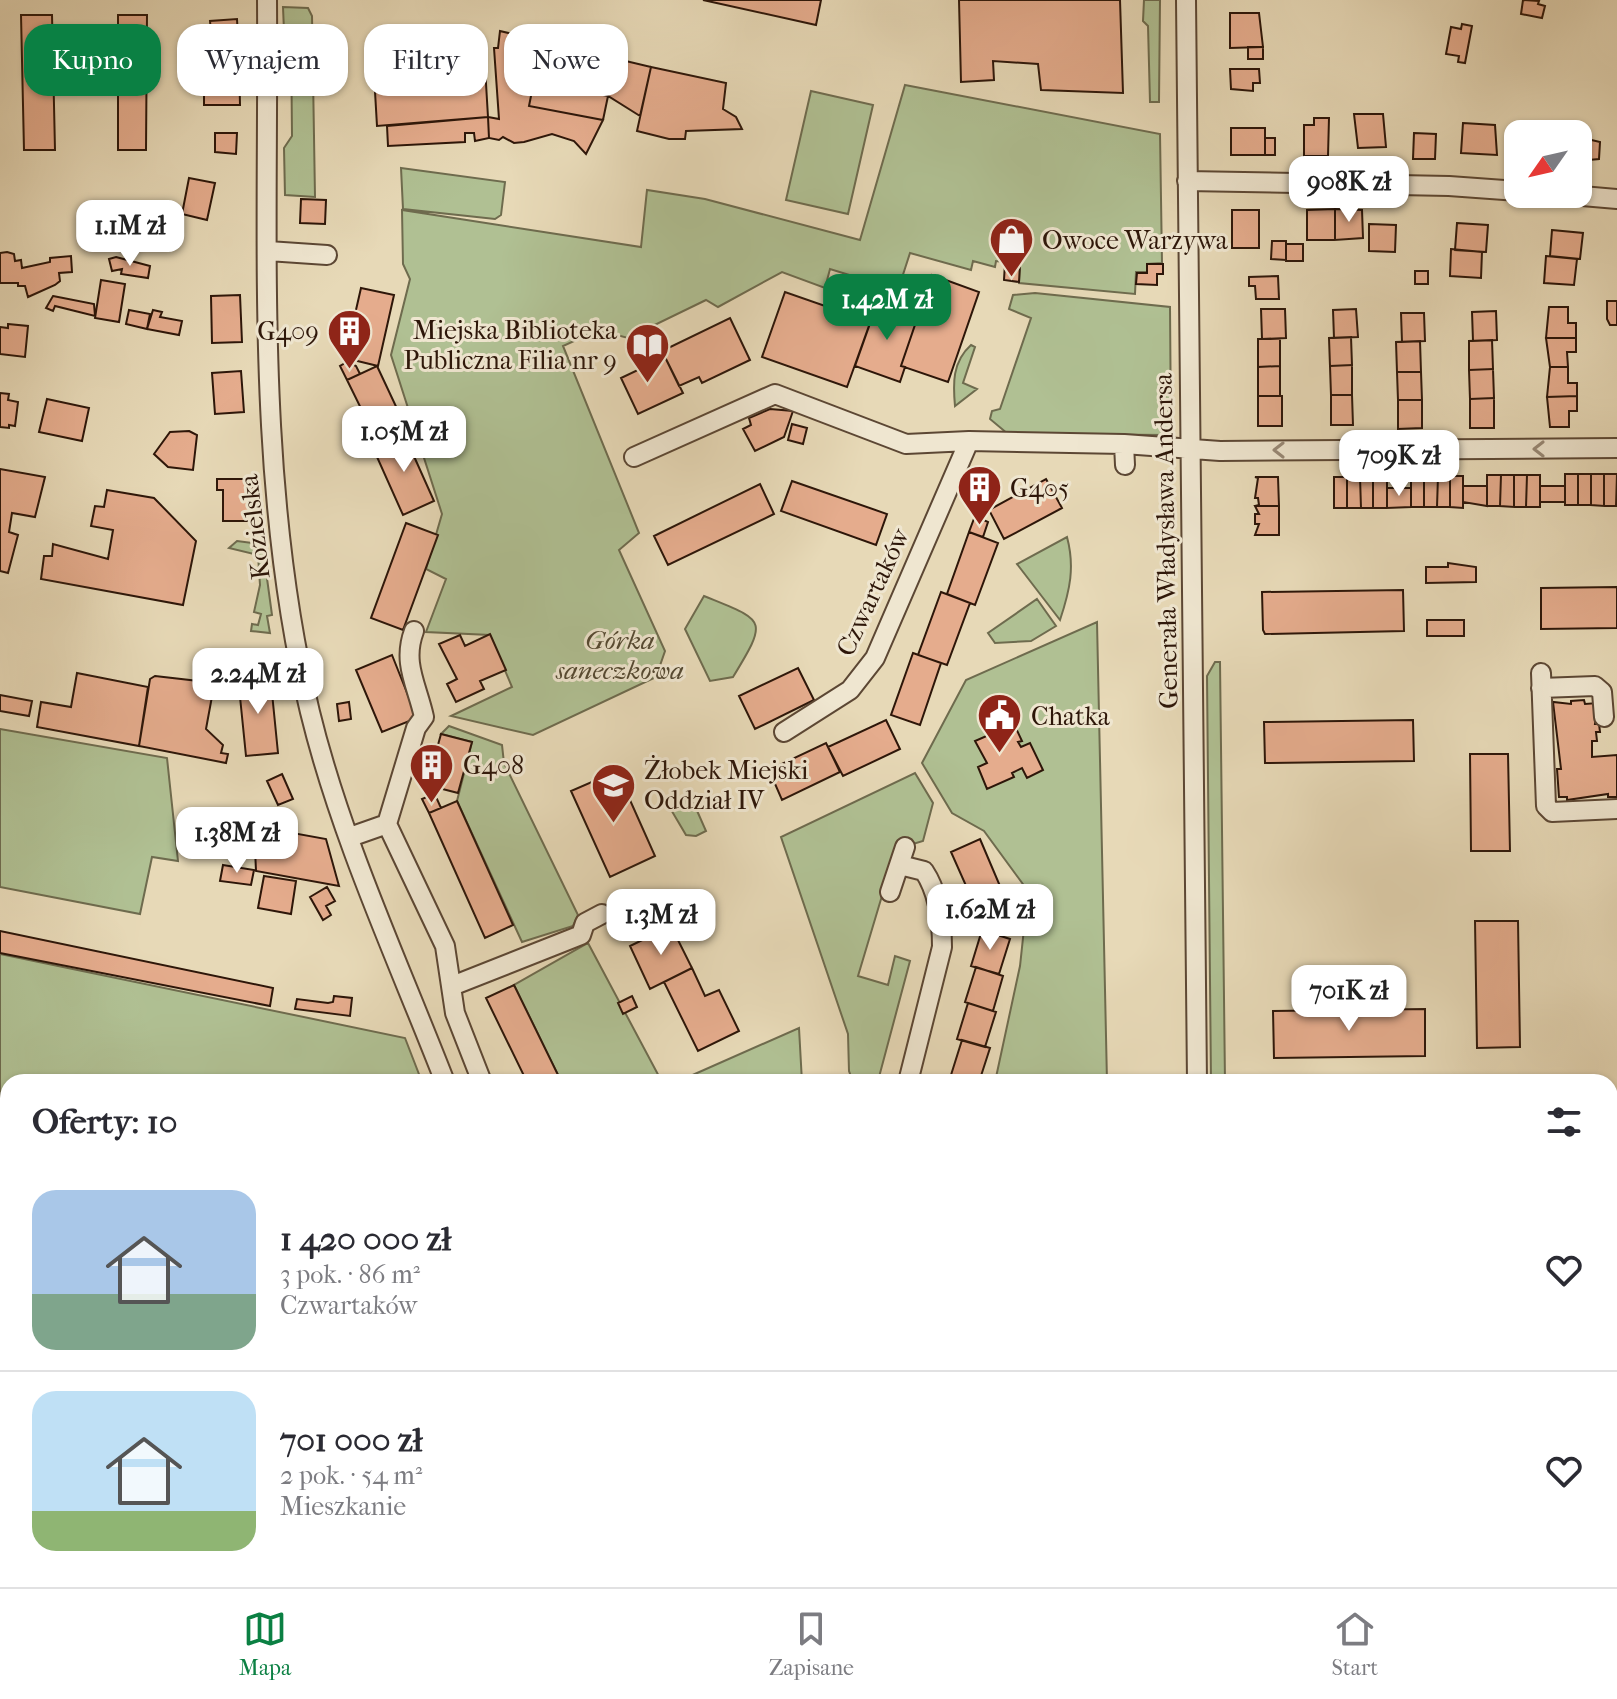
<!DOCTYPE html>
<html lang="pl">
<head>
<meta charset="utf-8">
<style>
  body { margin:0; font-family:"IM FELL French Canon",serif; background:#f7f7f7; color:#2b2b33; height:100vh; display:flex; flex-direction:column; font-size:30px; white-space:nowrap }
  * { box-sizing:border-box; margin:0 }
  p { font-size:26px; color:#7c7c81 }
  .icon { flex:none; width:44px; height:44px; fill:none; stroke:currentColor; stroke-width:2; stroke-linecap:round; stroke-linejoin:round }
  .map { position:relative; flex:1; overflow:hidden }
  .details { position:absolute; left:0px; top:1074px; width:1618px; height:514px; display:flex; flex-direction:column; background:#fff; border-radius:24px 24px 0 0; box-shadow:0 2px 6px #0004 }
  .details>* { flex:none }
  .hud { position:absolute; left:24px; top:24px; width:800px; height:72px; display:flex; gap:16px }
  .needle { width:52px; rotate:236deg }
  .controls { position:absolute; left:1504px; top:120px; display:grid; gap:16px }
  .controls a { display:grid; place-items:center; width:88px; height:88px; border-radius:16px; background:#fff; box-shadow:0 2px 6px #0004; font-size:40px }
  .price { position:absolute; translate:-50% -68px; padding:0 18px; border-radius:16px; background:#fff; color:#222; font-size:26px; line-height:52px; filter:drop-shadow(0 2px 4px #0008) }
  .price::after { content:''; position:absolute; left:50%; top:48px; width:24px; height:18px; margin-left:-12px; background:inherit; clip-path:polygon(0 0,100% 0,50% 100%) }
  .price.current { background:#0b8043; color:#fff }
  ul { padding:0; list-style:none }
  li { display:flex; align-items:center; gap:24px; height:200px; padding:0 32px }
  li+li { border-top:2px solid #e1e1e2 }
  li span { display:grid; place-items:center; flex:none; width:224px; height:160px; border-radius:24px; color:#555 }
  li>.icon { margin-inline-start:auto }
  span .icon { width:96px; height:96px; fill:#fffc; stroke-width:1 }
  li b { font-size:34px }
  h2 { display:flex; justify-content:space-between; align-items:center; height:96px; padding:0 32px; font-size:34px }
  .pill { padding:0 28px; border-radius:24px; background:#fff; box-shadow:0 2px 6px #0004; font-size:28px; line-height:72px }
  .pill.current { background:#0b8043; color:#fff }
  .tabs { display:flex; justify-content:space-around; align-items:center; height:112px; border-top:2px solid #e1e1e2; background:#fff; font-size:22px; color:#7c7c81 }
  .tabs a { display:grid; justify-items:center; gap:4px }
  .tabs .current { color:#0b8043 }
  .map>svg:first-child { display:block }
  .green { fill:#b0c093; stroke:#6e6b4e; stroke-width:2 }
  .building { fill:#e5ac8d; stroke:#2d1609; stroke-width:2 }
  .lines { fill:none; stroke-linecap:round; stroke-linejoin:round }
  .minor-casing { stroke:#5c4734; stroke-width:22 }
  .minor { stroke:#efe6d0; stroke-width:18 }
  .oneway { stroke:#988876 }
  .labels { text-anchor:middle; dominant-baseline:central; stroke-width:6; stroke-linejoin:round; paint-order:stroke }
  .poi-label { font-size:26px; fill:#2d1609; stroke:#efe6d0; text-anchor:start }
  .street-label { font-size:26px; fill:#2d1609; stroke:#efe6d0 }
  .park-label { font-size:26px; font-style:italic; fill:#544932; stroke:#efe6d0 }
</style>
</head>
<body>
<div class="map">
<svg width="1617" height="1587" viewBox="0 0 1617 1587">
  <rect width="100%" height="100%" fill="#e7d9b7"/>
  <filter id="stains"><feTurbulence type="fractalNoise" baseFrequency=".0025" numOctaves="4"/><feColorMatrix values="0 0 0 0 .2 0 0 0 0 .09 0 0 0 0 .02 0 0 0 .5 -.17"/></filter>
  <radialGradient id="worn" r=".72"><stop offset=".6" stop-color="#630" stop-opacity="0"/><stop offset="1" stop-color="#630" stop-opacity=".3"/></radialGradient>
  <!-- green -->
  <path class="green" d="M1144 0H1160L1159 102H1150L1148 26 1143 21Z
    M283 7 308 8 312 16 315 197 285 195 284 148 292 136 291 31H284Z
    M905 85 1160 134 1162 263 1147 264V272H1136L1135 294 1019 283 1020 264 996 261 995 267 973 261 971 270 910 253 898 290 830 269 825 288 782 272 718 307 706 300 628 338 598 330 563 346 639 533 619 550 665 651 656 677 533 735 451 716 512 687 490 635 426 632 446 579 426 569 442 514 391 355 410 279 403 264 402 210 641 247 647 190 705 199 860 240Z
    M811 91 873 105 848 214 786 200Z
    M401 168 505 182 501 215 495 219 403 209Z
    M1035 293 1170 307 1171 435 1008 434 990 419 992 411 1000 409 1031 318 1009 309 1013 295Z
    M971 345 975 347 963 383 977 389 955 406C953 384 952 362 971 345Z
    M1067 537C1075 567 1070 590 1060 620L1017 564Z
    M237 541 260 544 263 549 272 615 267 616 270 633 251 631 252 624 258 625 261 614 254 612 260 585 258 555 229 548Z
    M704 596C765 621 769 618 733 677L710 681 685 629Z
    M1037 599 1056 626 1031 641 995 643 988 633Z
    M1097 622 1107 1082H995L1020 966 1028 891 984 831 952 813 922 763 966 680Z
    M1215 662H1220L1225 1082H1211L1207 676Z
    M449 726 502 745 504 763 578 915 573 926 522 942 457 801 472 742 441 734Z
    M0 729 167 758 178 861 152 857 140 914 0 887Z
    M915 773 933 803 923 841 896 849 858 976 888 985 895 956 910 961 879 1077 882 1082H853L849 1071 848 1034 781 837Z
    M691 797 706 831 696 836 686 835 670 808Z
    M588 943 662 1082H564L560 1079 514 985Z
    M0 954 405 1038 422 1082H8V1202L0 1201Z
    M799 1028 802 1082 679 1081Z
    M0 1235 8 1237V1398L0 1397Z"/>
  <!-- building -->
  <path class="building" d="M703 0H821L816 25Z
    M959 0H1120L1123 93 1041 90 1038 64 993 61 994 80 961 82Z
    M1523 0 1539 1 1538 4 1545 6 1542 18 1521 14Z
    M1230 13H1259L1263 47 1230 48Z
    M21 15H52L55 150H24Z
    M118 15H147L146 150H118Z
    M237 19 239 57H204V42H198L197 33 211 32 210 21Z
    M1462 24 1472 26 1465 63 1458 62 1459 56 1446 54 1451 27 1461 29Z
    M500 31 651 67 640 116 608 96 534 81 529 106 603 120 586 154 574 141 552 134 524 142 514 143 503 137 499 140 489 138 488 117 499 119 494 48H498Z
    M1248 47H1263V59H1248Z
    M484 50 488 117 377 126 373 57Z
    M204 57H239L240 105H204Z
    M651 67 726 83 723 109 736 117 742 129 686 131 685 139H669L637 131Z
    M1230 69H1259L1260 83H1253V91L1231 89Z
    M534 81 608 96 603 120 529 106Z
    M1354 114H1383L1386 147 1358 148Z
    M488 117 489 138 475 141 474 133H465V142L388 146 387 126Z
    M1314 118H1329L1328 156H1304V125H1314Z
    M1463 123 1495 125 1497 155 1461 153Z
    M1231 128H1265V155H1231Z
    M215 133H237L236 154 215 152Z
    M1414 133 1436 134 1435 159H1413Z
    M1579 137 1600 142 1599 159 1578 161Z
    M1265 138H1275V155H1265Z
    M189 178 215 183 207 220 182 214Z
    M301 199 326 200 325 224 300 223Z
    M144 207 172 213 170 222 143 217Z
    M1335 209 1362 210 1363 238 1335 240Z
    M1335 209V240H1307V210Z
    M1232 210H1259V248H1232Z
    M1457 223 1488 225 1486 252 1455 250Z
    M1369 224 1396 225 1395 252 1369 251Z
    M1552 230 1583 233 1580 259 1550 256Z
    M1272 241H1286V260L1271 259Z
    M1286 244H1303V261H1286Z
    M1451 249 1482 252 1481 278 1450 276Z
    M7 252 14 254 15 261 21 260 22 268 50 262V258L71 256 72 272 59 273 60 281 55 285 28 297 25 286H18V283H0V253Z
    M1546 256 1577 259 1574 285 1544 283Z
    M116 257 150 266 148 278 121 274 122 269 112 271 109 259Z
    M1005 263 1020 264 1019 282 1004 280Z
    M1147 264H1163V274H1157V285L1136 284 1137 273H1147Z
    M1415 271H1428V284H1415Z
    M932 275 979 292 948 382 901 366Z
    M1278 276 1279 299H1256L1255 286H1249V277Z
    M835 279 880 295 847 387 762 357 785 292 825 306Z
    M101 280 125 284 119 322 95 318Z
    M361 288 394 295 378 366 345 358Z
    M240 295 242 342 212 343 211 296Z
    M53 296 94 304 95 316 55 306 53 311 46 308Z
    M878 301 918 316 901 366 905 367 900 382 855 366Z
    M1607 301H1617V325H1610L1607 319Z
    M1549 307H1568V323H1576V338H1546Z
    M1261 309H1285L1286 338 1262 339Z
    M1356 309 1358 337 1334 338 1333 310Z
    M129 310 150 314 147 329 126 324Z
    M153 310 162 312 160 317 182 321 179 335 147 329Z
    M1496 311 1497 340 1473 341 1472 312Z
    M1401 313H1424L1425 341 1402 342Z
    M730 318 750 360 702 383 699 377 679 386 662 351Z
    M8 324 28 326 25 357 0 354V327L8 328Z
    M1351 337 1352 365 1330 366 1329 338Z
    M1546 338H1576V352H1567L1568 367H1550Z
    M1258 339H1280V366L1258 367Z
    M1492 340 1493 369 1469 370V341Z
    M1420 341 1421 372H1397L1396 342Z
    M653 345 658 355 641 364 636 354Z
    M665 357 683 393 638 414 621 378Z
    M347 362 356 366 360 374 347 380 340 366Z
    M1352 365V395H1331L1330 366Z
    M377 366 408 432 379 445 347 380Z
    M1280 366V396H1258V367Z
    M1550 367H1568V383H1577V396L1547 397Z
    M1493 369 1494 398 1470 399 1469 370Z
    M241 371 244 412 215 414 212 373Z
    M1397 372H1421L1422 400H1398Z
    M0 393 9 394 8 400 18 402 15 426 9 425V428L0 427Z
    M1331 395H1352L1353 425H1331Z
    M1258 396H1282V426H1258Z
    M1577 396V411H1569V427H1550L1547 397Z
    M1494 398V428H1470V399Z
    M47 399 89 408 82 441 39 432Z
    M1398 400H1422V428L1398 429Z
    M770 409 793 411 784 437 755 451 743 429 751 425 749 418Z
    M792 424 807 428 803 444 788 440Z
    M189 431 197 435 193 470 168 467 154 454 170 432Z
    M404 434 434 501 403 515 373 448Z
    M0 469 45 477 35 517 12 513 9 532 18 535 8 573 0 571Z
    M1565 474H1578V505H1565Z
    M1578 474H1591V505H1578Z
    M1591 474H1604V506L1591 505Z
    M1604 474H1617L1616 506H1604Z
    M1487 475H1501L1500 506H1487Z
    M1501 475H1514V507L1500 506Z
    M1514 475H1527L1526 507H1514Z
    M1527 475H1540V507H1526Z
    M1411 476H1424V507H1411Z
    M1424 476H1438L1437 507H1424Z
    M1438 476H1450V507H1437Z
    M1450 476H1463V508L1450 507Z
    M1255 477H1278L1279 506H1255L1259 505 1258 498H1255L1258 478Z
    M1334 477H1347V508H1334Z
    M1347 477H1360L1361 508H1347Z
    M1360 477H1373V508H1361Z
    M1373 477H1387V508H1373Z
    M217 479H253L252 521H223V490H217Z
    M1046 479 1062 508 1004 539 989 510Z
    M792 481 887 514 876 545 781 511Z
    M760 484 774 514 668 565 654 536Z
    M1463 486H1487V506L1463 502Z
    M1540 486H1565V502H1540Z
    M1387 488H1411V507L1387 508Z
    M107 490 154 498 196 541 183 605 41 579 44 556H52L53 544 108 559 113 530 91 526 95 506 104 507Z
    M1255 506H1279V535H1255L1259 524H1255V514H1259Z
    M975 516 988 522 983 537 969 532Z
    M406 523 438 535 403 630 371 618Z
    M969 532 998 543 975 605 947 594Z
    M1448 563 1476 567V582L1426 583V567H1448Z
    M1617 587V628L1541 629V588Z
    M1403 590 1404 631 1265 634 1263 630 1262 592Z
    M941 592 970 603 947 665 918 655Z
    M1427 620H1464V636H1427Z
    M490 634 506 670 480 681 484 689 456 702 447 684 457 679 439 644 460 635 465 646Z
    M913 653 941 663 920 725 891 715Z
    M392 655 417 718 382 732 356 670Z
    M798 668 814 700 755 729 739 696Z
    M246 672 271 683 278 753 246 756 239 687Z
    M77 673 148 687 139 746 37 727 41 702 71 707Z
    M155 676 207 682 213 691 206 729 223 745 221 753 228 754 226 763 139 746 150 679Z
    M0 695 32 701 29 716 0 711Z
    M1584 700 1585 704 1598 703 1595 724H1599L1600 732H1596L1597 741H1592V757L1617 755V797H1608V794L1567 800V797H1559L1557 769H1561L1553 702 1571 704V701Z
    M349 702 351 719 339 721 337 704Z
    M886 720 900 749 843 776 828 747Z
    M1413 720 1414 761 1265 763 1264 722Z
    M1014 724 1022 741 1018 742 1021 747 1030 743 1043 770 1027 778 1022 768 1012 773 1014 777 987 789 978 767 987 763 975 741Z
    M441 734 472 742 458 793 427 785Z
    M826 743 840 772 782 800 769 770Z
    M1470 754H1508L1510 851H1471Z
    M617 771 655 856 610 877 571 791Z
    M282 774 293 799 278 805 267 781Z
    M429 796 437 799 441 808 429 813 422 799Z
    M457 801 513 925 485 938 429 813Z
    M254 826 326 839 339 886 256 871Z
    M212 829 254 834 252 851 210 847Z
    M980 839 1011 912 983 924 951 852Z
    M223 865 254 870 251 885 220 881Z
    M264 876 296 881 291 914 258 908Z
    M327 887 335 901 326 906 331 915 323 920 310 897Z
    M1475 921H1518L1520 1047 1477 1048Z
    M671 926 692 968 650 989 630 946Z
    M982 930 1010 939 999 974 971 966Z
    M0 931 273 988 270 1006 0 953Z
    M976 967 1003 976 993 1011 965 1002Z
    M692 968 705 996 719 990 739 1031 698 1051 664 982Z
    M514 985 560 1079 553 1082H527L486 998Z
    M334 996 352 998 350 1016 295 1009 297 999 328 1003 333 1002Z
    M632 996 637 1007 623 1014 618 1003Z
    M968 1003 996 1012 985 1047 957 1039Z
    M1425 1009V1056L1274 1058 1273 1011Z
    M962 1040 990 1048 979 1082 951 1075Z
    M1610 1130H1617V1177H1610Z
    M1610 1257H1617V1309H1610Z
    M302 1580H367L363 1587H313Z
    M457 1580H504L500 1587H453Z
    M706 1580H738L735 1587H703Z
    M1021 1580H1054L1057 1587H1024Z
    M1479 1580H1526V1587H1479Z"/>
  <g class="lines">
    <defs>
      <path id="minor" d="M267 0C269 237 254 480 310 712 341 839 398 961 445 1082
        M1186 0 1197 1082
        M1187 181 1449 186 1518 191
        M1559 194 1617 199
        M268 251 327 255
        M1124 444 1125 465
        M634 457 775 394 906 444 969 441 1124 444 1220 451 1617 448
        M1541 673 1546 806 1552 812 1617 809
        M1541 688 1595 686 1602 692 1604 717
        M784 732 850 690 875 658 969 441
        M387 824 445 946 455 1013 482 1082
        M350 837 387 824 416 728 424 717C417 685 402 663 414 631
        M900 865 924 871C938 892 942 922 942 947L908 1082
        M890 892 905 847
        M452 986 581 935 585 923 602 914
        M0 1437 8 1423
        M0 1556 8 1558
        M123 1580 161 1587
        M617 1580 618 1587
        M988 1580 990 1587
        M1203 1580V1587
        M426 1587 430 1580
        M665 1587 667 1580"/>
    </defs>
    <!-- minor casing -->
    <use href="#minor" class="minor-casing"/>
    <!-- minor -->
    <use href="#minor" class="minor"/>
  </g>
  <!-- one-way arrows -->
  <defs><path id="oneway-chevron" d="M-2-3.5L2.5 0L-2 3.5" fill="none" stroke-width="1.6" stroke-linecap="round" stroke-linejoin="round" transform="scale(2)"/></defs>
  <g class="oneway">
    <use href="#oneway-chevron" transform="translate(1539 449) rotate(180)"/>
    <use href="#oneway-chevron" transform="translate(1279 450) rotate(180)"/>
  </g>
  <!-- icons -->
  <defs>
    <symbol id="shop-pin" viewBox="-11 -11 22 30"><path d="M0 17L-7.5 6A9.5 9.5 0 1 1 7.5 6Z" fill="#8f2418" stroke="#efe6d0"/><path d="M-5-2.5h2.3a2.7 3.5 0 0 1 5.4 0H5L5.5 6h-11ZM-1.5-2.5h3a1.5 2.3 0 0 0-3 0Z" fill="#fff"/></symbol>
    <symbol id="building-pin" viewBox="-11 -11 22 30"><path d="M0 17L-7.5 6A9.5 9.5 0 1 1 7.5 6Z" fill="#8f2418" stroke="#efe6d0"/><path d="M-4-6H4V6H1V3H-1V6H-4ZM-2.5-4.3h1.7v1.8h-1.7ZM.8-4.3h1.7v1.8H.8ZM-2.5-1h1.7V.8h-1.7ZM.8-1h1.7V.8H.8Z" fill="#fff"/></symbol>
    <symbol id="library-pin" viewBox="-11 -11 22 30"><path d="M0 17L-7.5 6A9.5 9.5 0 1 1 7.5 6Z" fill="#8f2418" stroke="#efe6d0"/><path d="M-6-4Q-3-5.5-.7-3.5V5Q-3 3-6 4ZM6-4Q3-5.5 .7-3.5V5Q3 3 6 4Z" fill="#fff"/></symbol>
    <symbol id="civic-pin" viewBox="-11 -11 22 30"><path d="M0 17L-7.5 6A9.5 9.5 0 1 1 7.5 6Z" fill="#8f2418" stroke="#efe6d0"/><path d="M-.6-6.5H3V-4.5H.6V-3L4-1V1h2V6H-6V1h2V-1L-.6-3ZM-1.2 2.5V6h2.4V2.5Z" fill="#fff"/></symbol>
    <symbol id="school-pin" viewBox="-11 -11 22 30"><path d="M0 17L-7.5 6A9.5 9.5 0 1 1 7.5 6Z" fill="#8f2418" stroke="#efe6d0"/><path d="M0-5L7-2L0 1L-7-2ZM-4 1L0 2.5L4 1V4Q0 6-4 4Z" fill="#fff"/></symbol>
  </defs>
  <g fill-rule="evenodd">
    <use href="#shop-pin" x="986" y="214" width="51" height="69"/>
    <use href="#building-pin" x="324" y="306" width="51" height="69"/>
    <use href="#library-pin" x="622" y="320" width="51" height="69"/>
    <use href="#building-pin" x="954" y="462" width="51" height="69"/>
    <use href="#civic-pin" x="974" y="690" width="51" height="69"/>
    <use href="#building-pin" x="406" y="740" width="51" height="69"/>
    <use href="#school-pin" x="588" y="760" width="51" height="69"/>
  </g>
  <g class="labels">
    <!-- poi labels -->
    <g class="poi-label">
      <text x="1042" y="240">Owoce Warzywa</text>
      <text x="617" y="330" text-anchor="end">Miejska Biblioteka<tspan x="617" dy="30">Publiczna Filia nr 9</tspan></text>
      <text x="319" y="331" text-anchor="end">G409</text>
      <text x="1010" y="488">G405</text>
      <text x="1031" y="716">Chatka</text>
      <text x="463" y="765">G408</text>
      <text x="644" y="770">Żłobek Miejski<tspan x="644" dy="30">Oddział IV</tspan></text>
    </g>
    <!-- street labels -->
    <g class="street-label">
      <text transform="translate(255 527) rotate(-97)">Kozielska</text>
      <text transform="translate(1166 541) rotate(-91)">Generała Władysława Andersa</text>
      <text transform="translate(873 592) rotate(-65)">Czwartaków</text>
    </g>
    <!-- park labels -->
    <g class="park-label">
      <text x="620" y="640">Górka<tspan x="620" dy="30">saneczkowa</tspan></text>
    </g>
  </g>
  <rect width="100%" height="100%" filter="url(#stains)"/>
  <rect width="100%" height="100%" fill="url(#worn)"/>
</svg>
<div class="controls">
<a><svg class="needle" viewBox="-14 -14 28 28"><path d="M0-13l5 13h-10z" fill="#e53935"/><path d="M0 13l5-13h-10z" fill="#7c7c81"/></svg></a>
</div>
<b class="price" style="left:1349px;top:224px">908K zł</b>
<b class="price" style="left:130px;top:268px">1.1M zł</b>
<b class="price current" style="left:887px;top:342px">1.42M zł</b>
<b class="price" style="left:404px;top:474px">1.05M zł</b>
<b class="price" style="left:1399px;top:498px">709K zł</b>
<b class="price" style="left:258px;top:716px">2.24M zł</b>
<b class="price" style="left:237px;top:875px">1.38M zł</b>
<b class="price" style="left:990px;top:952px">1.62M zł</b>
<b class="price" style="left:661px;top:957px">1.3M zł</b>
<b class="price" style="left:1349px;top:1033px">701K zł</b>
<div class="hud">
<a class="pill current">Kupno</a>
<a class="pill">Wynajem</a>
<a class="pill">Filtry</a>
<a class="pill">Nowe</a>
</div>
<section class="details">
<h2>Oferty: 10<svg class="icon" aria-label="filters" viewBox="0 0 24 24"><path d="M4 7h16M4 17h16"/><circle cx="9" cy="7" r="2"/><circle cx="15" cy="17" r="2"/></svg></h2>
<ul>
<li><span style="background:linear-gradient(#a9c7e8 65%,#7fa58c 0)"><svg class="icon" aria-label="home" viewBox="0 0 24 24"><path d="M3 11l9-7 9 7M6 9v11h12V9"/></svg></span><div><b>1 420 000 zł</b><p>3 pok. · 86 m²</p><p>Czwartaków</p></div><svg class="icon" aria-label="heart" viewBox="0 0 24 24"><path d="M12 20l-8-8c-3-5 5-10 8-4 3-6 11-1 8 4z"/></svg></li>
<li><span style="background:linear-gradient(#bfe0f5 75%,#8fb573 0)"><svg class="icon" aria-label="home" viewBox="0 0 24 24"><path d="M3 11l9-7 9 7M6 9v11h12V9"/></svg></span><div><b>701 000 zł</b><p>2 pok. · 54 m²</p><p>Mieszkanie</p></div><svg class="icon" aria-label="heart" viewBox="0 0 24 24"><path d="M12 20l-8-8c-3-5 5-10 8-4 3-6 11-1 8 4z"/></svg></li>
</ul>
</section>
</div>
<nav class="tabs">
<a class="current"><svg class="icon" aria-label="map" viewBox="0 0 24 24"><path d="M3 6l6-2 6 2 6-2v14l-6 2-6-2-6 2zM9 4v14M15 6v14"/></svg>Mapa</a>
<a><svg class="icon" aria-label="saved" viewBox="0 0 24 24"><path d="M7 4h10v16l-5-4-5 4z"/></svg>Zapisane</a>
<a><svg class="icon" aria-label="home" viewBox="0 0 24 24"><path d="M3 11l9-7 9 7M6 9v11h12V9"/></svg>Start</a>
</nav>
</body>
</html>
